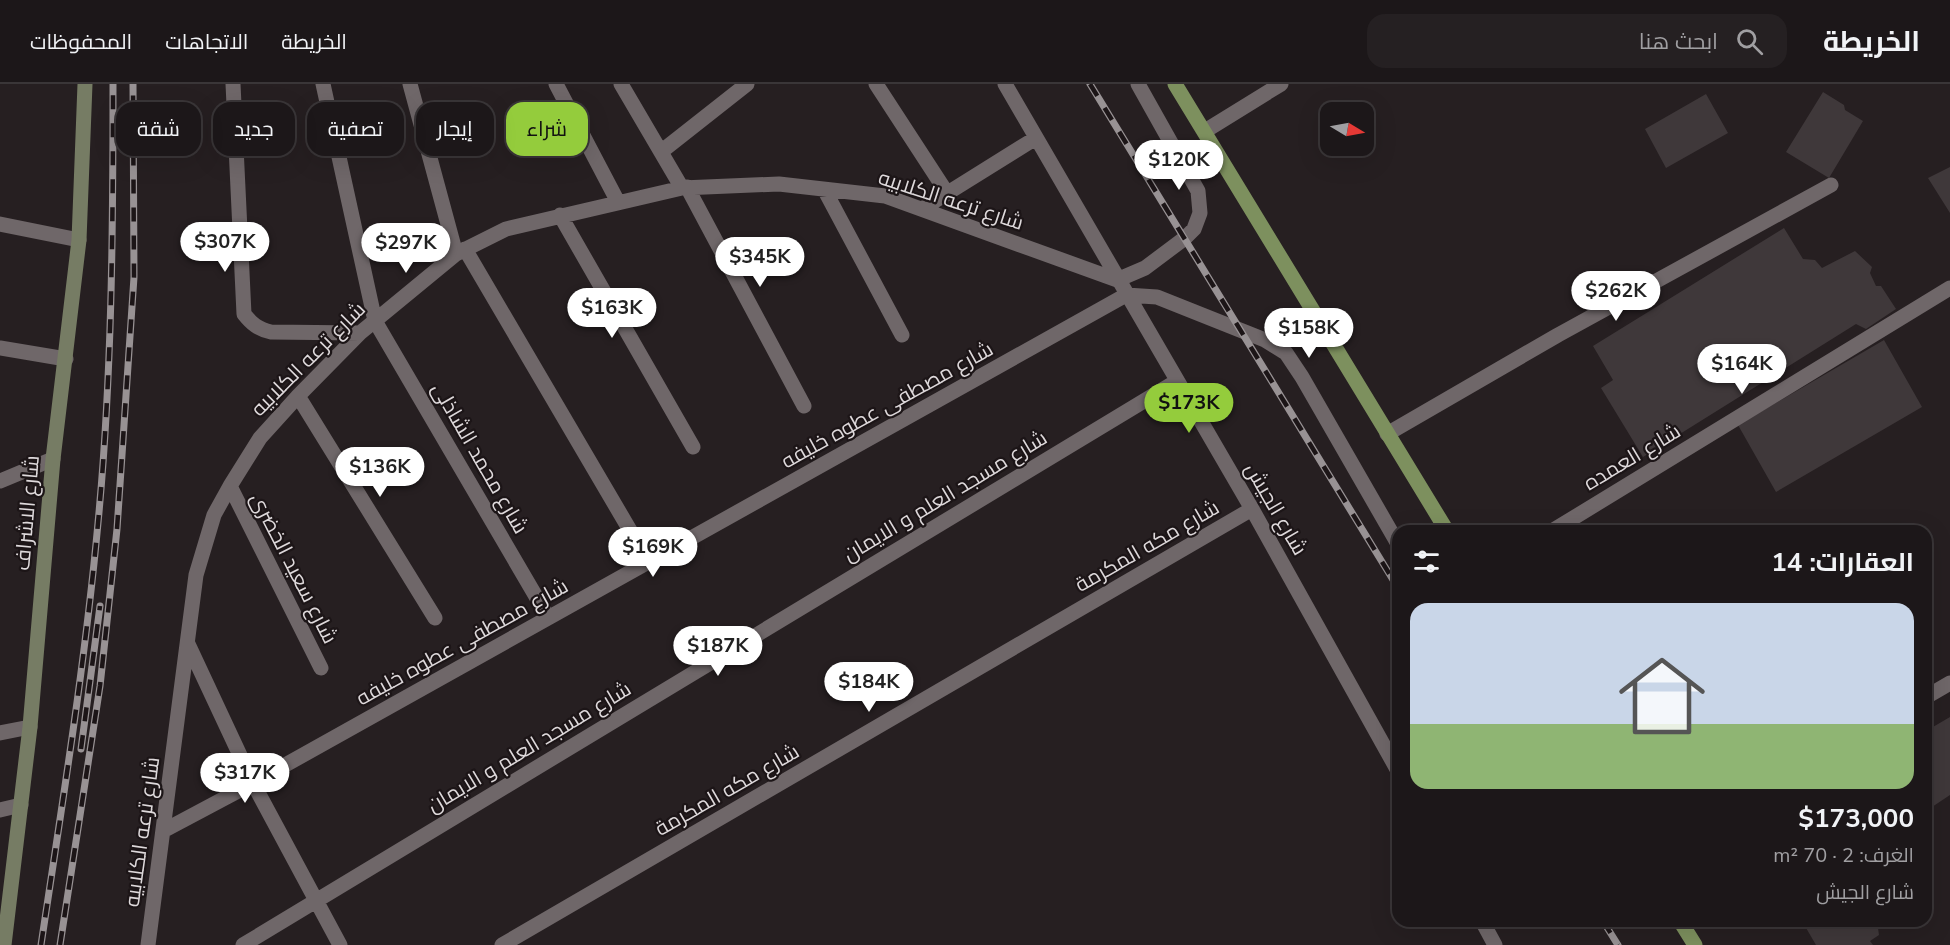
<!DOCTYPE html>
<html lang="ar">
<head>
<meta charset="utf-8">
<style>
  body { margin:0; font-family:"Nunito Sans",Cairo,sans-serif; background:#252022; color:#f1f3f6; direction:rtl; height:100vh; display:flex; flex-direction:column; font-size:22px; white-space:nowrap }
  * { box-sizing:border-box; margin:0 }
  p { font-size:20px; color:#a09fa2 }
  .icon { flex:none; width:33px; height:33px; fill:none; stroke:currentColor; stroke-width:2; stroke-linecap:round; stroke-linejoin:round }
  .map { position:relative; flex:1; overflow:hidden; direction:ltr }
  .side { position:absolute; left:1392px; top:441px; width:540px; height:402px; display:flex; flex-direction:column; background:#1c1719; border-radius:18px; box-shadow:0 6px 24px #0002,0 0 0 2px #3a3638; direction:rtl }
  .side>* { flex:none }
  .guide { position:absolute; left:18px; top:18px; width:570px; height:54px; direction:rtl; display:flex; gap:12px }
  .needle { width:39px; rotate:100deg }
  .buttons { position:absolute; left:1320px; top:18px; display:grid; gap:12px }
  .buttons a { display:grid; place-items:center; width:54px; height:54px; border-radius:12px; background:#1c1719; box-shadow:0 6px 24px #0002,0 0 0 2px #3a3638; font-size:30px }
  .price { position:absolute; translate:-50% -51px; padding:0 14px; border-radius:21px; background:#fff; color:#222; font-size:20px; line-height:39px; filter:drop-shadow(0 2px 3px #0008) }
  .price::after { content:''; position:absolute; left:50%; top:36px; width:18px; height:14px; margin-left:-9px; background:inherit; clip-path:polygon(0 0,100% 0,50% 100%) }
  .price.on { background:#94cc3c; color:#111 }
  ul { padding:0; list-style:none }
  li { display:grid; align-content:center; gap:12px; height:318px; padding:0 18px }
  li+li { border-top:2px solid #3a3638 }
  li span { display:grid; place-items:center; height:186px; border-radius:18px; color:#555 }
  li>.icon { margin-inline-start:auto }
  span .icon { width:108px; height:108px; fill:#fffc; stroke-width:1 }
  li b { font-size:26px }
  h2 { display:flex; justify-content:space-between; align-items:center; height:72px; padding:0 18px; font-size:26px }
  .pill { padding:0 21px; border-radius:18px; background:#1c1719; box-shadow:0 6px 24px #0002,0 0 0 2px #3a3638; font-size:21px; line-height:54px }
  .pill.on { background:#94cc3c; color:#111 }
  header { display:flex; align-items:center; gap:36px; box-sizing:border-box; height:84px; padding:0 30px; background:#1c1719; border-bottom:2px solid #3a3638 }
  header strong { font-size:28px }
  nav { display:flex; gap:33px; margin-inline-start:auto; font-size:21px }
  .search { width:420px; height:54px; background:#252022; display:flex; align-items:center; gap:15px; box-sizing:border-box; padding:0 21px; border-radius:18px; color:#a09fa2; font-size:22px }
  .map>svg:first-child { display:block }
  .building { fill:#3f383a }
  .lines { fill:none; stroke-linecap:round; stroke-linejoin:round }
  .street { stroke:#6f6769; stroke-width:15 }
  .secondary { stroke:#767c64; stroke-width:15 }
  .primary { stroke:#7d905e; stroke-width:15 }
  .rail-casing { stroke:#989294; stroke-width:7 }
  .rail { stroke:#1c1517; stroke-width:4.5; stroke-dasharray:14; stroke-linecap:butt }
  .labels { text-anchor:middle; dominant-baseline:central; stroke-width:4.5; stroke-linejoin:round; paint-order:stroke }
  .street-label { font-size:21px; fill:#ded9db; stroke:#1c1517 }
</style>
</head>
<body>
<header>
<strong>الخريطة</strong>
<div class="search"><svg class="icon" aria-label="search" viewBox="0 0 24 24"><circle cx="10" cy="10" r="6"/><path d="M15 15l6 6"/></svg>ابحث هنا</div>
<nav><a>الخريطة</a><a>الاتجاهات</a><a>المحفوظات</a></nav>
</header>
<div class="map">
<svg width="1950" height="861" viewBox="0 0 1950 861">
  <rect width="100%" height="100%" fill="#261f21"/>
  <!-- building -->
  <path class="building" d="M1823 8 1844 21 1845 26 1863 37 1829 94 1786 68Z
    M1706 10 1728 49 1666 84 1645 45Z
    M1950 83V129L1928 94Z
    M1784 144 1803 175 1815 176 1822 184 1855 167 1872 183 1870 189 1876 202H1881L1896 225 1866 245 1856 240 1643 373 1601 304 1613 296 1593 262Z
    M1884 256 1922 323 1776 408 1738 341Z
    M1950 633V711L1926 727V647Z
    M1802 837H1877L1879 851 1870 857 1873 861H1816Z"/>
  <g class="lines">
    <!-- street -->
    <path class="street" d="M233 0 244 230C252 240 258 245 271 248L360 249
      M323 0 375 237 548 533
      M410 0 456 170
      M556 0 618 118
      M621 0 682 104
      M876 0 947 109
      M1005 0 1252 425 1398 687
      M1205 47 1281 0
      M662 67 747 0
      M687 103 804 322
      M824 105 902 251
      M922 125 1036 54
      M560 131 693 363
      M0 140 79 156
      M465 165 648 477
      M0 264 66 275
      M298 312 435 534
      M1387 350 1558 251 1831 101
      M0 397 53 375
      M230 402 321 584
      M1552 447 1950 204
      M188 560 253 699 340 861
      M1926 613 1950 599
      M0 649 30 643
      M0 726 21 721
      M163 747 253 699 1126 211 1157 213 1265 256 1286 269 1302 293 1398 460
      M1482 837 1495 861
      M148 861 196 491 214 431 230 402 260 354 298 312 360 249 456 170 506 145 682 104 779 100 885 112 1117 196 1145 184 1185 154 1194 145 1200 129 1198 107 1138 0
      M243 861 1177 297
      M502 861 1252 425"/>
    <!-- secondary -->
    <path class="secondary" d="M4 861 30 643 53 375 79 156 85 0"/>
    <!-- primary -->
    <path class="primary" d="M1175 0 1447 447
      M1680 837 1695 861"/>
    <defs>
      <path id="rail" d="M1090 0 1398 504
        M81 665 100 522
        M1603 837 1618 861
        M41 861C62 721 85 580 98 439 112 293 113 146 113 0
        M60 861 100 602 117 445 134 193 133 0"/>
    </defs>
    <!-- rail casing -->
    <use href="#rail" class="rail-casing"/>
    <!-- rail -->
    <use href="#rail" class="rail"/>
  </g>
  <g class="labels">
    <!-- street labels -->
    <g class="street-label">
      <text transform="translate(951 116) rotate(18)">شارع ترعه الكلابيه</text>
      <text transform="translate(308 275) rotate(-45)">شارع ترعه الكلابيه</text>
      <text transform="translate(887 321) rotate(-29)">شارع مصطفى عطوه خليفه</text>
      <text transform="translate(1632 373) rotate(-31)">شارع العمده</text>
      <text transform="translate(480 374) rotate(60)">شارع محمد الشاذلى</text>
      <text transform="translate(945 412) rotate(-31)">شارع مسجد العلم و الايمان</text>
      <text transform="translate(1276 425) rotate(60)">شارع الجيش</text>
      <text transform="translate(27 429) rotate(-85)">شارع الاشراف</text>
      <text transform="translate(1147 462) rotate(-30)">شارع مكه المكرمة</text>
      <text transform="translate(294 484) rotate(63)">شارع سعيد الخضرى</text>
      <text transform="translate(462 558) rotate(-29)">شارع مصطفى عطوه خليفه</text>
      <text transform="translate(529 663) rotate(-31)">شارع مسجد العلم و الايمان</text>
      <text transform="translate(727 706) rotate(-30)">شارع مكه المكرمة</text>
      <text transform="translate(142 748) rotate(-82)">شارع ترعه الكلابيه</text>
    </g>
  </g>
</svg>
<div class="buttons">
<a><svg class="needle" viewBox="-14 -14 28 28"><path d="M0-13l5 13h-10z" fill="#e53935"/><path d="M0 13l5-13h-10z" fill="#a09fa2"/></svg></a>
</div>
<b class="price" style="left:1179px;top:107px">$120K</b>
<b class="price" style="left:225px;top:189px">$307K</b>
<b class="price" style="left:406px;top:190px">$297K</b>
<b class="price" style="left:760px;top:204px">$345K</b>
<b class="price" style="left:1616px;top:238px">$262K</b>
<b class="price" style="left:612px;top:255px">$163K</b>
<b class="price" style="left:1309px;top:275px">$158K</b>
<b class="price" style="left:1742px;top:311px">$164K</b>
<b class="price on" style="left:1189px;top:350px">$173K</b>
<b class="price" style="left:380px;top:414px">$136K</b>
<b class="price" style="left:653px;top:494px">$169K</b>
<b class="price" style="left:718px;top:593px">$187K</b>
<b class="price" style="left:869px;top:629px">$184K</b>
<b class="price" style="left:245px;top:720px">$317K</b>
<div class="guide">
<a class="pill on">شراء</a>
<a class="pill">إيجار</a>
<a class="pill">تصفية</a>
<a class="pill">جديد</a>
<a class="pill">شقة</a>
</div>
<section class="side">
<h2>العقارات: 14<svg class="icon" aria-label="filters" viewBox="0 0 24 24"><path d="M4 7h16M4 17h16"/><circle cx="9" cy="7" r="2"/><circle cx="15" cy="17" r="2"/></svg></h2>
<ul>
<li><span style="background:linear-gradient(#c9d6e8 65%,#8fb573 0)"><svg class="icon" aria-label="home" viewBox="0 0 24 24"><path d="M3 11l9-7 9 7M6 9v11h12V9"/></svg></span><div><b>$173,000</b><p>الغرف: 2 · 70 m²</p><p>شارع الجيش</p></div></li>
</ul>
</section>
</div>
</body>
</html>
